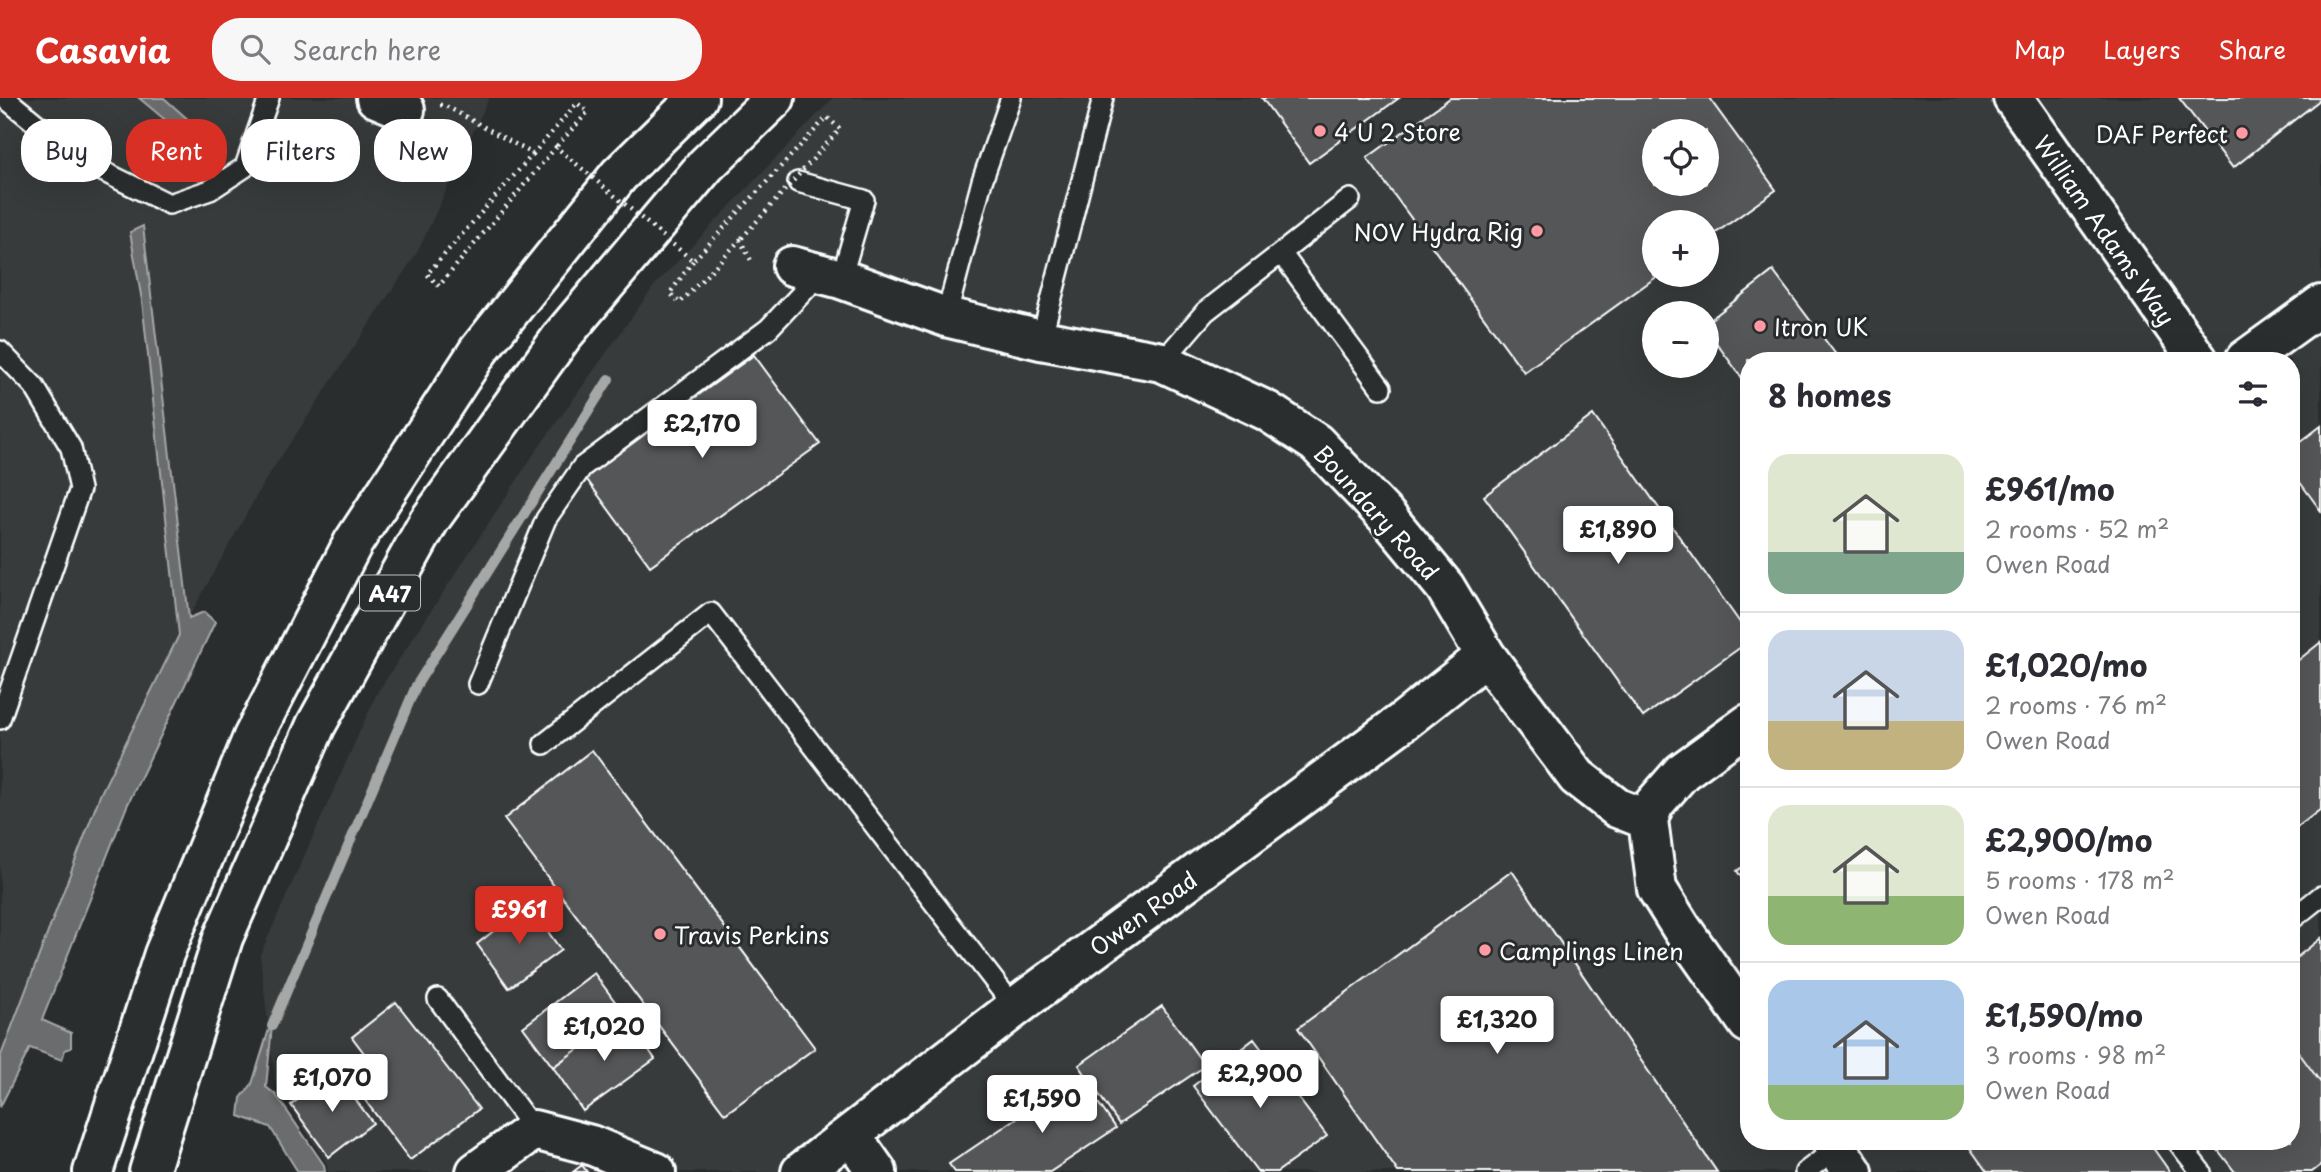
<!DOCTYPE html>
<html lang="en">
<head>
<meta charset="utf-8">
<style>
  body { margin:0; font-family:"Playpen Sans",sans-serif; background:#f7f7f7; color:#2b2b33; height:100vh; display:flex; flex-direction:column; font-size:26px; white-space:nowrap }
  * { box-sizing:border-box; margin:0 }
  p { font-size:23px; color:#7c7c81 }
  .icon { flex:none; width:38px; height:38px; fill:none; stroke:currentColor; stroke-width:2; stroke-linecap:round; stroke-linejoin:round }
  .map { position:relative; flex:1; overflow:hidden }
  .side { position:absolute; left:1740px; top:254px; width:560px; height:798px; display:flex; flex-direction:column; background:#fff; border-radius:28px; box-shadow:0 7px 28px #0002 }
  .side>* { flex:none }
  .hud { position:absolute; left:21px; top:21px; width:665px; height:63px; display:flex; gap:14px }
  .controls { position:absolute; left:1642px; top:21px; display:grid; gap:14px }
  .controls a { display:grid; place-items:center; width:77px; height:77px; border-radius:50%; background:#fff; box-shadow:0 7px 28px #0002; font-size:35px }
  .price { position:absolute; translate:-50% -60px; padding:0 16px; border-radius:7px; background:#fff; color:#222; font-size:23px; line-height:46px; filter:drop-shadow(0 2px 4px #0008) }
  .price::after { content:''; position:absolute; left:50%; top:42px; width:21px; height:16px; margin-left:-10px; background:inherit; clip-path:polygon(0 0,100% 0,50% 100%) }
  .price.on { background:#d93025; color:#fff }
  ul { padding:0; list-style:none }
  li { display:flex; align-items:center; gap:21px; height:175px; padding:0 28px }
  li+li { border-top:2px solid #e1e1e2 }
  li span { display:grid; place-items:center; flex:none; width:196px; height:140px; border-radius:21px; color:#555 }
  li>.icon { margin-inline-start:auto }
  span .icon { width:84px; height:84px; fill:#fffc; stroke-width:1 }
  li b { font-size:30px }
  h2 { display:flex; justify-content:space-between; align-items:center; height:84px; padding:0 28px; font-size:30px }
  .chip { padding:0 24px; border-radius:28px; background:#fff; box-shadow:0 7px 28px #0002; font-size:24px; line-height:63px }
  .chip.on { background:#d93025; color:#fff }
  header { display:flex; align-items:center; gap:42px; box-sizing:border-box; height:98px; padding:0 35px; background:#d93025; color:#fff }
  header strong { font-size:33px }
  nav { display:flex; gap:38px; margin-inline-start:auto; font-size:24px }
  .search { width:490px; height:63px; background:#f7f7f7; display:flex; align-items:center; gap:18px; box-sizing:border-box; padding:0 24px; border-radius:28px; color:#7c7c81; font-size:26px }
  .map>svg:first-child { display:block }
  .built { fill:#373a3b; fill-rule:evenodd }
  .water { fill:#6a6c6d; stroke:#a6a7a7; stroke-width:2 }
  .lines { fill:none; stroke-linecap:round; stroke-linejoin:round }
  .stream { stroke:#a6a7a7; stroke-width:10 }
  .building { fill:#555758; stroke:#fff; stroke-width:2; fill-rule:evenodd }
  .lane-casing { stroke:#fff; stroke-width:24 }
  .street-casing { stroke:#fff; stroke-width:44 }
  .secondary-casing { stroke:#fff; stroke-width:44 }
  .highway-casing { stroke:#fff; stroke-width:44 }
  .path { stroke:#fff; stroke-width:4.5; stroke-dasharray:2 5; stroke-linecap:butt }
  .lane { stroke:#2a2d2e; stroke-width:19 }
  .street { stroke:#2a2d2e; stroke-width:38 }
  .secondary { stroke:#2a2d2e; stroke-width:38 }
  .highway { stroke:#2a2d2e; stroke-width:38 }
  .path-bridge { stroke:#fff; stroke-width:4.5; stroke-dasharray:2 5; stroke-linecap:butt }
  .poi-dot { fill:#ff9aa2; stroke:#2a2d2e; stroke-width:2.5 }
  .labels { text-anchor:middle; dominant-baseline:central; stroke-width:6; stroke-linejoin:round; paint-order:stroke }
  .shield { fill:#2a2d2e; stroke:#bfc0c0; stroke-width:2 }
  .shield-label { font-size:21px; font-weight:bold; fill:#fff }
  .poi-label { font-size:23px; fill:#fff; stroke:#2a2d2e; text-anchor:start }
  .street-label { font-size:23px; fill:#fff; stroke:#2a2d2e }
</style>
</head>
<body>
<header>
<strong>Casavia</strong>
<div class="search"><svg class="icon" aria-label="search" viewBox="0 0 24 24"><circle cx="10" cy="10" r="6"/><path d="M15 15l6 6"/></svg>Search here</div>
<nav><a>Map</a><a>Layers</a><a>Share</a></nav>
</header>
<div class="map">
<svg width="2321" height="1074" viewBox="0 0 2321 1074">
  <rect width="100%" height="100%" fill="#2a2d2e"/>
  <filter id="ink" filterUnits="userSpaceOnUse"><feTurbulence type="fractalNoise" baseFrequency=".0143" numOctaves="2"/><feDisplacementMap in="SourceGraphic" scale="14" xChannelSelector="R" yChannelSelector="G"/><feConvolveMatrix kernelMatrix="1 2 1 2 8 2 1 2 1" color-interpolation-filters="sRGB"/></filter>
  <g filter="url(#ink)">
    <!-- built -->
    <path class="built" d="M0 0H489L418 153 266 381 179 537 101 695 0 960Z
      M833 0H2321V1074H328L327 1066 275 985 260 857 377 595 534 356 654 188ZM1654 33H1706V86H1654ZM1654 124H1706V177H1654ZM1654 215H1706V268H1654ZM1748 262H2291V1043H1748Z"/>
    <!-- water -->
    <path class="water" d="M139 0H164L201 33 213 52 192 50 169 25Z
      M143 128 189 520 204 514 215 524 127 708 42 922 71 935V950L65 952 62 962 30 950 0 1009V960L101 695 179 537 142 203 130 134Z
      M270 928H272L266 989 276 997 324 1067 325 1074H298L270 1029 239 1018 241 1000 252 986Z"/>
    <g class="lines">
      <!-- stream -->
      <path class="stream" d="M272 928 416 588 609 281"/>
    </g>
    <!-- building -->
    <path class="building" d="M1262 0H1399L1309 65Z
      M1450 0H1709L1776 92 1706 142V124H1654V177H1659L1524 274 1367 60ZM1654 33H1706V86H1654Z
      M2179 0H2321V1L2233 70Z
      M1773 173 1840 262H1748V288L1706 231V225Z
      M754 257 820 346 650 468 585 379Z
      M1593 317 1748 536V544L1643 619 1484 398Z
      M2321 328V413L2291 372V351Z
      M2321 544V711L2291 734V568Z
      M592 652 815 950 725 1016 504 721Z
      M1748 765V789L1737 773Z
      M1512 773 1717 1074H1398L1298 930Z
      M528 806 561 852 509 890 477 846Z
      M2321 840V985L2291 944V864Z
      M594 875 625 917 553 969 523 929Z
      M396 904 479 1011 410 1062 346 977 367 959 352 939Z
      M1162 908 1205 968 1119 1026 1079 967Z
      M625 917 655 961 583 1013 553 969Z
      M1254 941 1327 1038 1277 1074H1258L1193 988Z
      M2291 944 2321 985V1067L2312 1074H2235L2211 1043H2291Z
      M334 973 373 1025 329 1059 291 1007Z
      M1079 978 1116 1030 1050 1074H955L949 1066Z
      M1965 1043H2148L2170 1074H1987Z
      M582 1067 587 1074H573Z"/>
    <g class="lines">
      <defs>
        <path id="lane" d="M5 0 82 63 169 106 210 92 245 69 269 0
          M798 84 864 102 841 181
          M1281 155 1350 101
          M946 219 982 83 1011 0
          M1041 242 1103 0
          M0 253 34 288 71 350 80 391 0 621
          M1162 264 1205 214 1281 155 1381 290
          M478 586 546 421 582 369 768 231 820 176
          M544 646 711 515 1015 910
          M2291 822 2321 798
          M438 901 534 1032
          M2177 1043 2201 1074
          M1805 1074 1837 1050"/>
        <path id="street" d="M376 0 405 12
          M792 168 841 181 946 219 1041 242 1162 264 1267 313 1316 345 1388 420 1445 489 1486 558 1577 679 1617 710 1648 722
          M1748 626 1682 674 1654 706 1648 722 1657 791 1682 831 1748 925
          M851 1037 877 1074
          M1832 1043 1853 1074
          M476 1074 534 1032 591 1047 656 1074
          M801 1074 1029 899 1405 622 1486 558"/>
        <path id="secondary" d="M2013 0 2198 262
          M2245 262 2321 207"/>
        <path id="highway" d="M93 1074 164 856 253 639 353 445 479 252 619 77 698 0
          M149 1074 223 840 316 627 429 423 563 237 706 67 775 0"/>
      </defs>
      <!-- lane casing -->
      <use href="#lane" class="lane-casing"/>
      <!-- street casing -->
      <use href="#street" class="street-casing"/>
      <!-- secondary casing -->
      <use href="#secondary" class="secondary-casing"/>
      <!-- highway casing -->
      <use href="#highway" class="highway-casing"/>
      <!-- path -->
      <path class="path" d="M440 7H444L533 56 577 5 588 14 556 49
        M693 163 670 195 680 205 740 142 753 166"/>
      <!-- lane -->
      <use href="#lane" class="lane"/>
      <!-- street -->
      <use href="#street" class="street"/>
      <!-- secondary -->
      <use href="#secondary" class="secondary"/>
      <!-- highway -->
      <use href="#highway" class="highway"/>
      <!-- path-bridge -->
      <path class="path-bridge" d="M533 56 427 176 439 188 556 49 693 163 827 19 840 31 740 142"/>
    </g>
  </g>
  <!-- markers -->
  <g class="poi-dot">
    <circle cx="1320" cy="33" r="7"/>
    <circle cx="2242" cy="35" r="7"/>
    <circle cx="1537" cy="133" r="7"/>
    <circle cx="1760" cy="228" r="7"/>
    <circle cx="660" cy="836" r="7"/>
    <circle cx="1485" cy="852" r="7"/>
  </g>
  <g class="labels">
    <!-- shield labels -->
    <rect class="shield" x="360" y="477.5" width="60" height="35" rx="5"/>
    <g class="shield-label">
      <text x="390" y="495">A47</text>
    </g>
    <!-- poi labels -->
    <g class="poi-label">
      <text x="1334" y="33">4 U 2 Store</text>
      <text x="2228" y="35" text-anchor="end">DAF Perfect</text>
      <text x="1523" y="133" text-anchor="end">NOV Hydra Rig</text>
      <text x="1774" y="228">Itron UK</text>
      <text x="674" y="836">Travis Perkins</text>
      <text x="1499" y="852">Camplings Linen</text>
    </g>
    <!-- street labels -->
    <g class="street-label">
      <text transform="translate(2105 132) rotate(55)">William Adams Way</text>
      <text transform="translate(1377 414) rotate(48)">Boundary Road</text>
      <text transform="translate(1143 815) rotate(-36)">Owen Road</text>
    </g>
  </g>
</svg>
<div class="controls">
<a><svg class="icon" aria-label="locate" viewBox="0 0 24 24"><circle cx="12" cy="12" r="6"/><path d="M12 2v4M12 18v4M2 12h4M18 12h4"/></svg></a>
<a>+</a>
<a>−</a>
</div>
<b class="price" style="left:702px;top:362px">£2,170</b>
<b class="price" style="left:1618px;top:468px">£1,890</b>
<b class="price on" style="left:519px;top:848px">£961</b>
<b class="price" style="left:1497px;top:958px">£1,320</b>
<b class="price" style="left:604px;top:965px">£1,020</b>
<b class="price" style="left:1260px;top:1012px">£2,900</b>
<b class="price" style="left:332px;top:1016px">£1,070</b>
<b class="price" style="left:1042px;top:1037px">£1,590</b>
<div class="hud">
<a class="chip">Buy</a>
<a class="chip on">Rent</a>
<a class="chip">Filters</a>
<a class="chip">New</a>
</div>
<section class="side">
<h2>8 homes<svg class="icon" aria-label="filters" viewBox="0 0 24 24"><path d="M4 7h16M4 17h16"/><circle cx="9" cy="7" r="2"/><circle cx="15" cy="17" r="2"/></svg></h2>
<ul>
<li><span style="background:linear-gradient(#dfe7d0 70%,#7fa58c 0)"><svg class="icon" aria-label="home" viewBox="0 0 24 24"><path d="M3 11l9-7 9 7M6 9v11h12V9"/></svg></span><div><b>£961/mo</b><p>2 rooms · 52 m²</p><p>Owen Road</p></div></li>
<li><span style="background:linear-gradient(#c9d6e8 65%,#c2b280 0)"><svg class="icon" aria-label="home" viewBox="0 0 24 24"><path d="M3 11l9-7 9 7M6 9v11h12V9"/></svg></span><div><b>£1,020/mo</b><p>2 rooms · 76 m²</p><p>Owen Road</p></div></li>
<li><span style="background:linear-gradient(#dfe7d0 65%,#8fb573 0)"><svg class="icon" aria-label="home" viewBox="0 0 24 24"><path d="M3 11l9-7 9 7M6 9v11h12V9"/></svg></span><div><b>£2,900/mo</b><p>5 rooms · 178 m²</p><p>Owen Road</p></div></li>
<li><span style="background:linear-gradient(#a9c7e8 75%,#8fb573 0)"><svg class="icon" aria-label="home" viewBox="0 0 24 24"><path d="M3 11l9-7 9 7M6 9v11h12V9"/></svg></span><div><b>£1,590/mo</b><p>3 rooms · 98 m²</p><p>Owen Road</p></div></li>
</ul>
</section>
</div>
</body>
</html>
